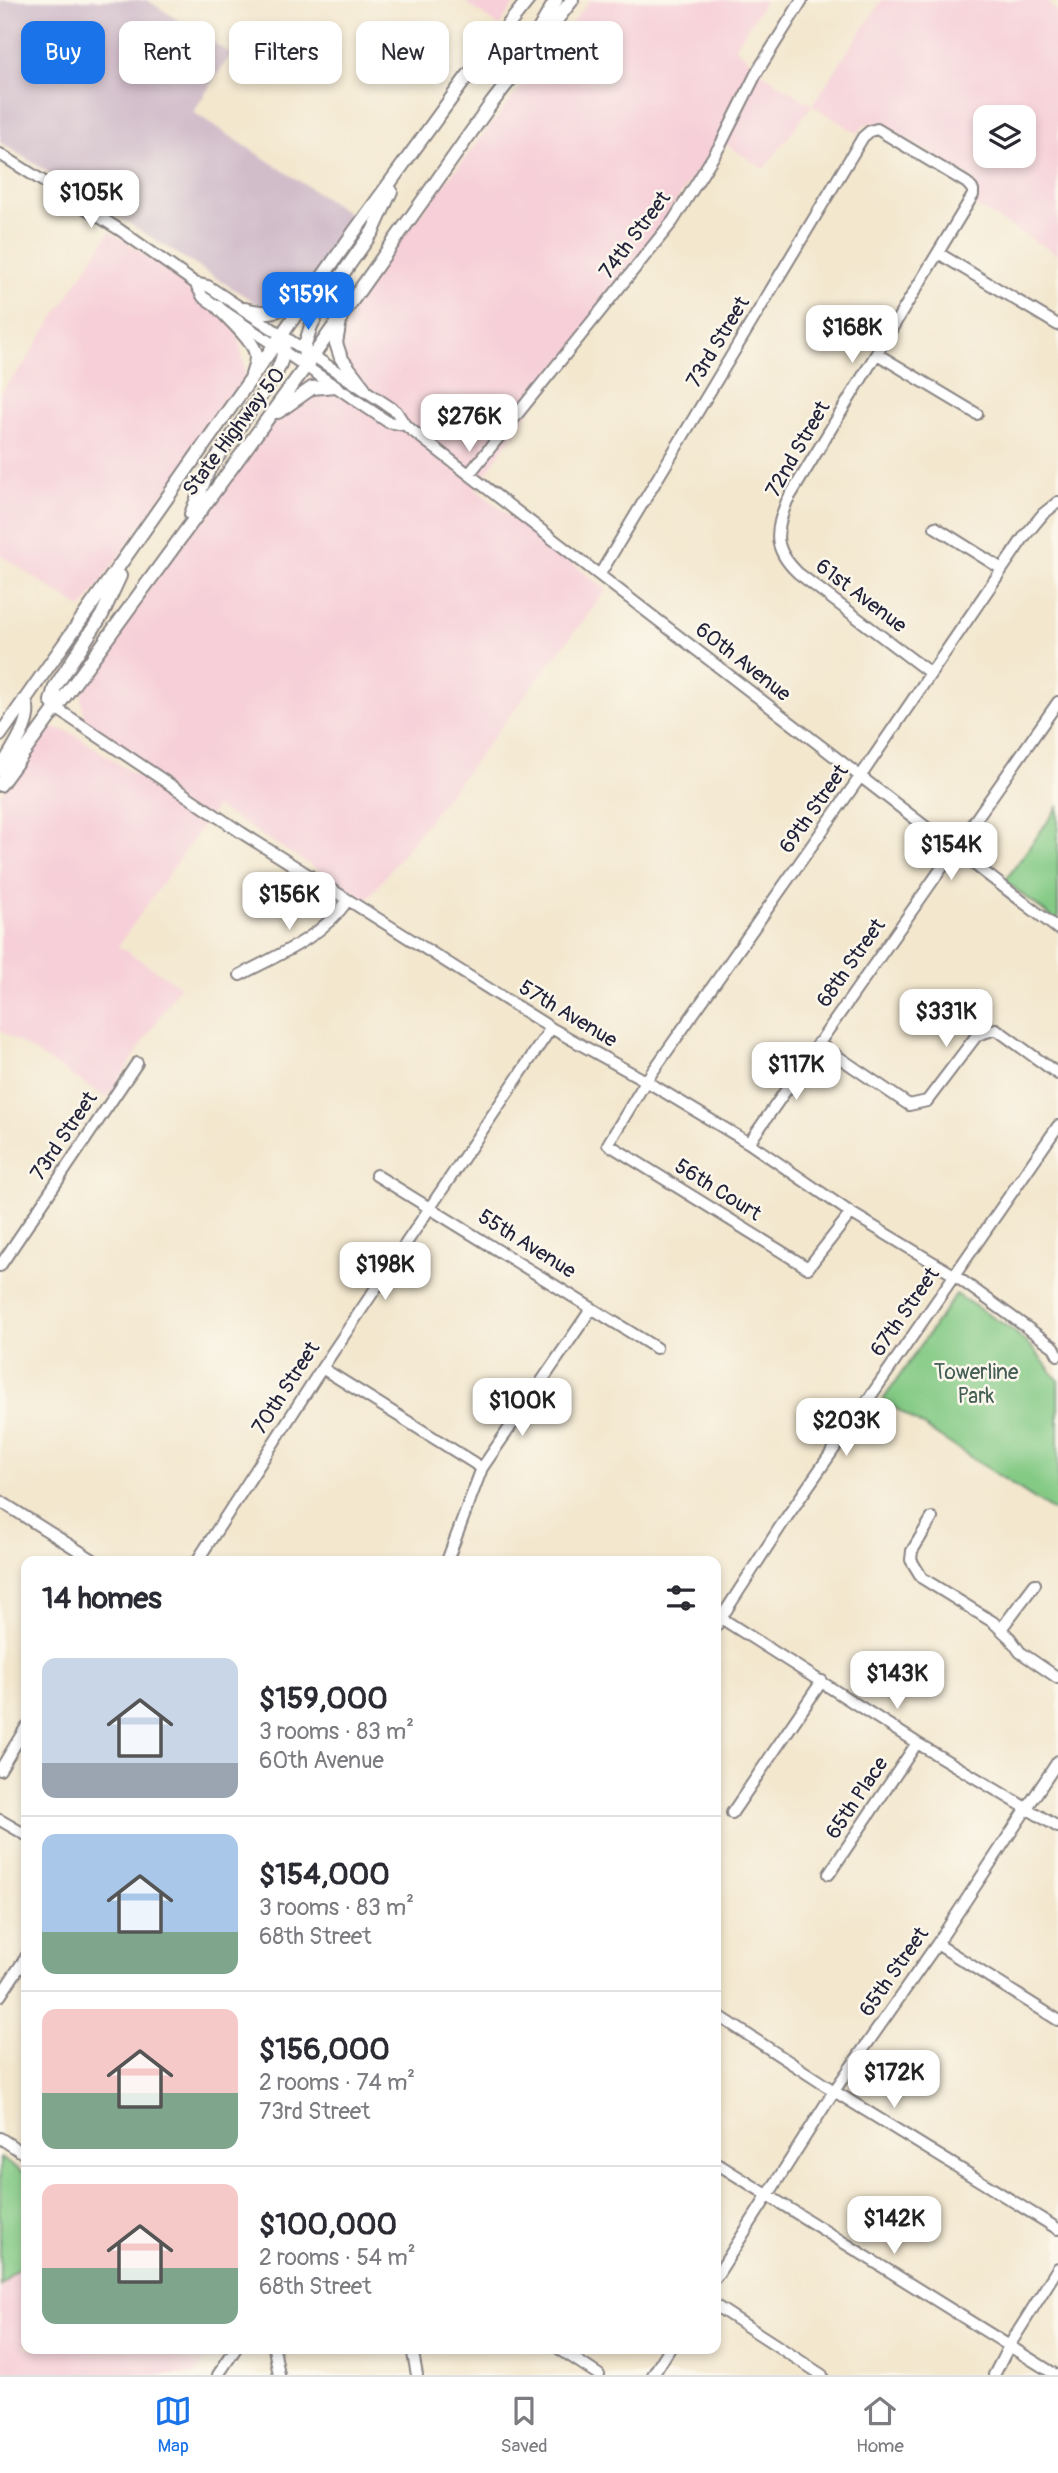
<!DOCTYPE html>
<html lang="en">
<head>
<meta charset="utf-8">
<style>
  body { margin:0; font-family:Pangolin,sans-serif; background:#f7f7f7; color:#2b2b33; height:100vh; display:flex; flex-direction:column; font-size:26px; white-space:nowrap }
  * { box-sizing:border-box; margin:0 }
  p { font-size:23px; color:#7c7c81 }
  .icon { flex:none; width:38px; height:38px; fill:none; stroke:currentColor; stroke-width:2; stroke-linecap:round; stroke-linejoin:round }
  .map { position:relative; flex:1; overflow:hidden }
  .details { position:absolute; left:21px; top:1556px; width:700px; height:798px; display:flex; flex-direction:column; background:#fff; border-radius:14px; box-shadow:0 4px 10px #0003 }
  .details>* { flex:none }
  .guide { position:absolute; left:21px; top:21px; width:700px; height:63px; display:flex; gap:14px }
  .tools { position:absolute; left:973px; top:105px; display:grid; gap:14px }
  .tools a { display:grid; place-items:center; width:63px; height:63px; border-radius:14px; background:#fff; box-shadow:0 4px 10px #0003; font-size:35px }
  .price { position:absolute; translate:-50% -60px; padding:0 16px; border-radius:14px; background:#fff; color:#222; font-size:23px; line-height:46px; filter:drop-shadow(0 2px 4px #0008) }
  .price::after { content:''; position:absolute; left:50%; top:42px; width:21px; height:16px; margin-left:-10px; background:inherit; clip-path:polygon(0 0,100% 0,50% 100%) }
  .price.active { background:#1a73e8; color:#fff }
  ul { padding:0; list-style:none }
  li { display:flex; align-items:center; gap:21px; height:175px; padding:0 21px }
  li+li { border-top:2px solid #e1e1e2 }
  li span { display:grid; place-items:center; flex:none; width:196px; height:140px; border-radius:14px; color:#555 }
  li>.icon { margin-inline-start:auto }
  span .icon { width:84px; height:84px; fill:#fffc; stroke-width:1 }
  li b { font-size:30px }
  h2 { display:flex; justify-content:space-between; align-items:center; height:84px; padding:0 21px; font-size:30px }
  .tag { padding:0 24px; border-radius:14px; background:#fff; box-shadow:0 4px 10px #0003; font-size:24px; line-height:63px }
  .tag.active { background:#1a73e8; color:#fff }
  .tabs { display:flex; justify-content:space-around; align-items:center; height:98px; border-top:2px solid #e1e1e2; background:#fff; font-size:19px; color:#7c7c81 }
  .tabs a { display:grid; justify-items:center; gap:4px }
  .tabs .active { color:#1a73e8 }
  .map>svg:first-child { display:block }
  .built { fill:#f6cfd8; fill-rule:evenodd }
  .industrial { fill:#d1bdca }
  .green { fill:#84ca85; stroke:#537660; stroke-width:2 }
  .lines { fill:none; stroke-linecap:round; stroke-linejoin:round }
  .minor-casing { stroke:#8a8484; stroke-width:14 }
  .major-casing { stroke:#8a8484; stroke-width:16 }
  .minor { stroke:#fff; stroke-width:10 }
  .major { stroke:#fff; stroke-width:12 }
  .labels { text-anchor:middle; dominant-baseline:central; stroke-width:5; stroke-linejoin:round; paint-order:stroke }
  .street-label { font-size:21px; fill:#22223b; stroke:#fbf7ec }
  .park-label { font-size:21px; fill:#445d55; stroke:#fbf7ec }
</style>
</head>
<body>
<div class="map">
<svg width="1058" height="2375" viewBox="0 0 1058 2375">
  <rect width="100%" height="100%" fill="#fbf7ec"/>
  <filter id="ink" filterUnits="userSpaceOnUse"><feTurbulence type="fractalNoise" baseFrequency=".0143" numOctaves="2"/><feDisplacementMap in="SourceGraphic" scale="14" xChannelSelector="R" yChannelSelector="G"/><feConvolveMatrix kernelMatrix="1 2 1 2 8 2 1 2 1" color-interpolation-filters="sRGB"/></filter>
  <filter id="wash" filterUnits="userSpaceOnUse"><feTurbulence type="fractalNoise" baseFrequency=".00686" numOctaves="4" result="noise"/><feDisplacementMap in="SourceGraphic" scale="28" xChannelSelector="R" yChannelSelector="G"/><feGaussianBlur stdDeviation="1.57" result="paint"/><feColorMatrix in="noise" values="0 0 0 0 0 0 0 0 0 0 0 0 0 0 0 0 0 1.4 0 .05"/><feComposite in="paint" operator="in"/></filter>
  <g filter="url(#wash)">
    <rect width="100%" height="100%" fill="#f3e7ce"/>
    <!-- built -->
    <path class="built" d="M462 0H517L499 26Z
      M590 0H766L735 47 768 77 812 105 882 0H1045L1058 12V255L974 205 977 194 971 178 880 122 865 125 857 133 812 105 764 169 719 140 475 489 607 590 367 900 216 807 118 946 180 986 107 1098 0 1030V795L43 734 55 728 67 731 77 736 135 775 143 763 86 722 81 701 83 690 92 671 168 562 300 384 313 375 385 417 393 406 365 385 341 361 339 317ZM985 117H1024V156H985Z
      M110 231 235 313 246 377 82 609 0 555V393L22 367Z
      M0 2157 26 2174V2348L214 2349 196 2375H0Z"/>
    <!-- industrial -->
    <path class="industrial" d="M0 0H147L231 54 193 112 362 222 318 283 267 310 0 142Z"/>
    <!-- green -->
    <path class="green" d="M1058 807V922L1005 881Z
      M956 1294 1014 1331 1034 1350 1058 1380V1514L883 1400Z
      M0 2158 26 2174V2264L17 2269 0 2286Z"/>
  </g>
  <g filter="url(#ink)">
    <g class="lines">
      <defs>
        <path id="minor" d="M0 154 120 230 195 283 208 286 396 411 405 425 1058 929
          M938 253 1058 325
          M195 283 203 297 388 422 405 425
          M877 354 977 414
          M469 474 673 221 721 144 757 72 802 0
          M935 527 1002 569
          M600 574 863 137 870 131 877 129 967 183 973 190V195L787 501C775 532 772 548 798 573L930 673
          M56 708 242 833 551 1028 646 1081 749 1143 851 1213 954 1275 1054 1347 1058 1355
          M240 975C280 954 321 938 348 900
          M818 1043 909 1105 927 1101 977 1035 996 1029 1058 1074
          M749 1143 1058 702
          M376 1175 656 1348
          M851 1213 808 1268 608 1144 646 1081 860 777 1024 537 1043 514 1058 502
          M0 1266 137 1063
          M322 1368 482 1468
          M0 1501 95 1561
          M932 1518 912 1551 911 1560 922 1578 993 1622 1010 1638 1020 1652 1058 1678
          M197 1561 322 1368 551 1028
          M447 1561 482 1468 592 1308
          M721 1618 917 1743 1058 1827
          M716 1626 782 1524 1058 1126
          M1001 1629 1035 1584
          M0 1770 26 1727
          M732 1813 822 1681
          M0 1820 26 1835
          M829 1874 917 1743
          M937 1944 1058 2020
          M0 1996 26 1957
          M716 2014 834 2091 1058 2229
          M0 2138 26 2155
          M716 2163 1056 2375
          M716 2277 834 2091 937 1944 1058 1761
          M716 2306 822 2375
          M274 2348 279 2375
          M412 2348 417 2375
          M558 2348 599 2375
          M218 2375 236 2348
          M653 2375 670 2348
          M994 2375 1009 2346 1058 2268"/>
        <path id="major" d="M537 33 556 0
          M217 306C227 318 250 337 255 351 258 359 254 368 252 375
          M245 309C284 319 283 304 314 288
          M340 321 336 343 341 358 364 388
          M306 366 304 348 311 326 327 296 373 231 391 191
          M278 412 312 388 335 386
          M191 514 209 469 274 377C282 362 285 352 284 335
          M56 708 51 701 55 687 102 615 120 576
          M0 735 354 232 466 78 528 0
          M0 770C9 754 37 717 24 700
          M0 785 306 366 491 104 572 0"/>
      </defs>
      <!-- minor casing -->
      <use href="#minor" class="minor-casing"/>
      <!-- major casing -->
      <use href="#major" class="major-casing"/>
      <!-- minor -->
      <use href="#minor" class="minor"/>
      <!-- major -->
      <use href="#major" class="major"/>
    </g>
  </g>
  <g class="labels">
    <!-- street labels -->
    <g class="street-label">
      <text transform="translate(635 235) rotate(-53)">74th Street</text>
      <text transform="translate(718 342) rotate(-59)">73rd Street</text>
      <text transform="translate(234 432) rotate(-53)">State Highway 50</text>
      <text transform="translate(798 449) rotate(-60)">72nd Street</text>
      <text transform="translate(861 596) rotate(37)">61st Avenue</text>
      <text transform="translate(743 662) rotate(38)">60th Avenue</text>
      <text transform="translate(814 809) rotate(-55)">69th Street</text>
      <text transform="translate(851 963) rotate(-55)">68th Street</text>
      <text transform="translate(568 1014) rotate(31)">57th Avenue</text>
      <text transform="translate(64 1136) rotate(-56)">73rd Street</text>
      <text transform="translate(718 1190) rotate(32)">56th Court</text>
      <text transform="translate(527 1244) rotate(32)">55th Avenue</text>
      <text transform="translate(905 1312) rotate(-55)">67th Street</text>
      <text transform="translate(286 1388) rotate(-57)">70th Street</text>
      <text transform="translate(857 1798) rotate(-56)">65th Place</text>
      <text transform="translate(894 1972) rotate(-55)">65th Street</text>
    </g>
    <!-- park labels -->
    <g class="park-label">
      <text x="976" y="1372">Towerline<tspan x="976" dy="24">Park</tspan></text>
    </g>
  </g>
</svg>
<div class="tools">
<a><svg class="icon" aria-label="layers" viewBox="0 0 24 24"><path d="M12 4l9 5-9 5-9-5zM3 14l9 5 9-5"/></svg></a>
</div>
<b class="price" style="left:91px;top:230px">$105K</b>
<b class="price active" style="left:308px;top:332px">$159K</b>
<b class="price" style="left:852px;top:365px">$168K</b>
<b class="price" style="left:469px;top:454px">$276K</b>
<b class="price" style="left:951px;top:882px">$154K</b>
<b class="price" style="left:289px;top:932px">$156K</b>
<b class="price" style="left:946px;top:1049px">$331K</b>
<b class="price" style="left:796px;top:1102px">$117K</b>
<b class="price" style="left:385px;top:1302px">$198K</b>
<b class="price" style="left:522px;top:1438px">$100K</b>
<b class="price" style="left:846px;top:1458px">$203K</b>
<b class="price" style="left:897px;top:1711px">$143K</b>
<b class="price" style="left:894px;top:2110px">$172K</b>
<b class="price" style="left:894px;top:2256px">$142K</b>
<div class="guide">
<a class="tag active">Buy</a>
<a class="tag">Rent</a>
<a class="tag">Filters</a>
<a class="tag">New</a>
<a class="tag">Apartment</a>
</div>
<section class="details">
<h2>14 homes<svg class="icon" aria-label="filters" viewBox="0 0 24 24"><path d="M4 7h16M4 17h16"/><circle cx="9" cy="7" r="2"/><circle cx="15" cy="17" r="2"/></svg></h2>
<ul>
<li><span style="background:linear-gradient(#c9d6e8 75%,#9aa5b1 0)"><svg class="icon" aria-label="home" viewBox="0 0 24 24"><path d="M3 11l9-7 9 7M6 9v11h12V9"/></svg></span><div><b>$159,000</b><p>3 rooms · 83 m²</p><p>60th Avenue</p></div></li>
<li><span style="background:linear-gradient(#a9c7e8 70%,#7fa58c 0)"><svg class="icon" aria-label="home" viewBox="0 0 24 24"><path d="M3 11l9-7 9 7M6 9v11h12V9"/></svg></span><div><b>$154,000</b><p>3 rooms · 83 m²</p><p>68th Street</p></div></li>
<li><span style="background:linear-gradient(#f6c9c9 60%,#7fa58c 0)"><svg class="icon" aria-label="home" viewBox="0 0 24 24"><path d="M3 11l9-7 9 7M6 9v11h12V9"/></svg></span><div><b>$156,000</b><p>2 rooms · 74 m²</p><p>73rd Street</p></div></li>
<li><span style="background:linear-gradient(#f6c9c9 60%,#7fa58c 0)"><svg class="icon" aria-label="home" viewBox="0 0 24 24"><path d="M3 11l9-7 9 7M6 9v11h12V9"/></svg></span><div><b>$100,000</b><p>2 rooms · 54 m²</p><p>68th Street</p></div></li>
</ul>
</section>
</div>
<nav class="tabs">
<a class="active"><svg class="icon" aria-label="map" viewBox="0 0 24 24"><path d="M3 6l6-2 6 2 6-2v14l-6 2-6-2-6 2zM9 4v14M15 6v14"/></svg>Map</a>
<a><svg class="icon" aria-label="saved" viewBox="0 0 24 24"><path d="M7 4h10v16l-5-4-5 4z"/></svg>Saved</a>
<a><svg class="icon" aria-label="home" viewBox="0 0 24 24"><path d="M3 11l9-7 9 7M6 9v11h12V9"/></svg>Home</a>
</nav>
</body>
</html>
